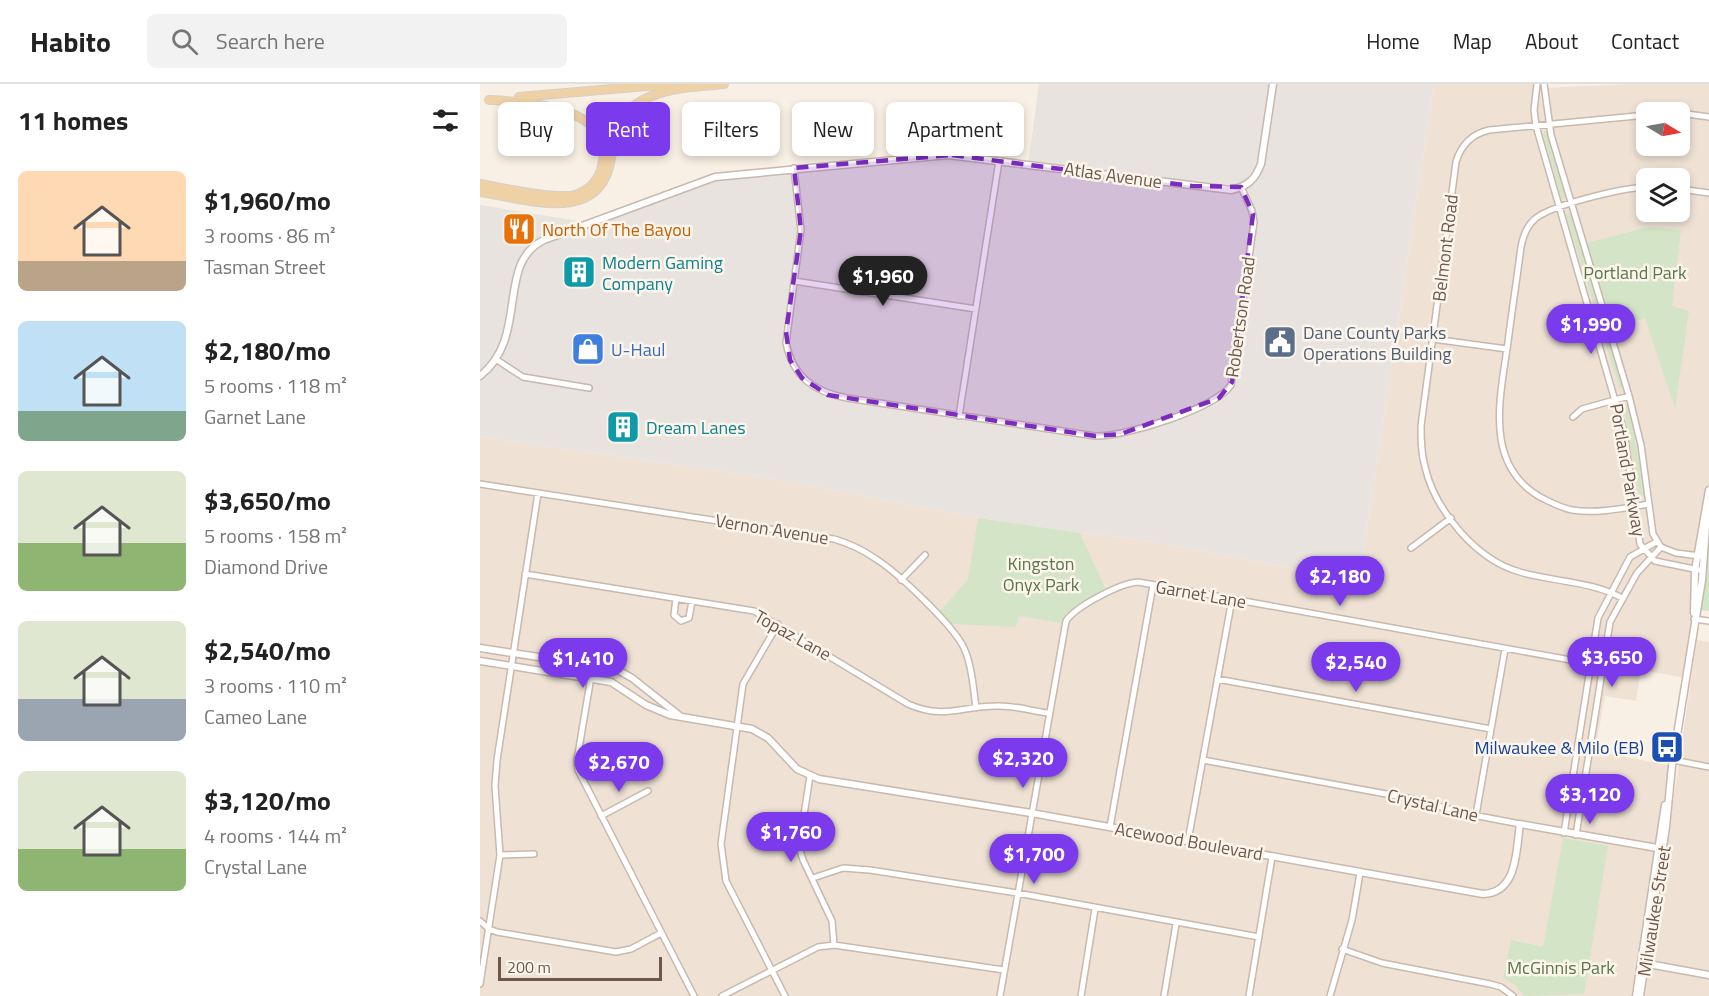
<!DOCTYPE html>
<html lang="en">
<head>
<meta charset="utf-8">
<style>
  body { margin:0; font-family:"Titillium Web",sans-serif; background:#f2f2f2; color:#222; height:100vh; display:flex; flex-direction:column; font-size:22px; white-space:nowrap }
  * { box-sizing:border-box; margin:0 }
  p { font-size:20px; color:#767676 }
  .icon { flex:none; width:33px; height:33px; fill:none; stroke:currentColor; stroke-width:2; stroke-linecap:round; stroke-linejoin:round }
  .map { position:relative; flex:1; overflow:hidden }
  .drawer { display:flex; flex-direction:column; background:#fff; width:480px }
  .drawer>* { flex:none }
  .hud { position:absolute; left:18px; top:18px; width:570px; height:54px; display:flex; gap:12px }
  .needle { width:39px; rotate:100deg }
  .fabs { position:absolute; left:1156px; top:18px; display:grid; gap:12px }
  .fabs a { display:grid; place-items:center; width:54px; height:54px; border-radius:9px; background:#fff; box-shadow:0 3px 9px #0003; font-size:30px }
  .scale { position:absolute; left:18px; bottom:15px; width:164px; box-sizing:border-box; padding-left:6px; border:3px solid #6e584e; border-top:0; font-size:16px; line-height:21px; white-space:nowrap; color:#6e584e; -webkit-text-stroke:4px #fcf5eb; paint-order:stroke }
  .price { position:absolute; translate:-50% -51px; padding:0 14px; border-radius:21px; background:#7c3aed; color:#fff; font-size:20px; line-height:39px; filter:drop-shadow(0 2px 3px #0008) }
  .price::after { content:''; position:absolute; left:50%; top:36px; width:18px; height:14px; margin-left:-9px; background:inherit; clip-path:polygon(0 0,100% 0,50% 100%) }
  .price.selected { background:#222; color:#fff }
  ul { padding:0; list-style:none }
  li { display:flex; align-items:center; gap:18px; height:150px; padding:0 18px }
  li span { display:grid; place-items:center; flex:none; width:168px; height:120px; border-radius:9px; color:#555 }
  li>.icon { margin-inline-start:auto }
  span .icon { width:72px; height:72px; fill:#fffc; stroke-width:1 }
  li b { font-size:26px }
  h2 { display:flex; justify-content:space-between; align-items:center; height:72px; padding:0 18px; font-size:26px }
  .chip { padding:0 21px; border-radius:9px; background:#fff; box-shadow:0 3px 9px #0003; font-size:21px; line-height:54px }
  .chip.selected { background:#7c3aed; color:#fff }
  header { display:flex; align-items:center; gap:36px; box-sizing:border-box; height:84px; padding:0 30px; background:#fff; border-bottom:2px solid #e0e0e0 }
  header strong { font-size:28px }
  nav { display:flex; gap:33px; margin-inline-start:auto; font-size:21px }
  .search { width:420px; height:54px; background:#f2f2f2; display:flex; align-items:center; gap:15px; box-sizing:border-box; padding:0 21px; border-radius:9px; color:#767676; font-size:22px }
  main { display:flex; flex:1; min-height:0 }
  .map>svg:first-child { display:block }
  .residential { fill:#efe2d5; fill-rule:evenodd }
  .industrial { fill:#e9e3df }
  .green { fill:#d4e4c6 }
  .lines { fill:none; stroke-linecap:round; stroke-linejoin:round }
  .minor-casing { stroke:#c8b8ad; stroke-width:8 }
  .tertiary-casing { stroke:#c8b8ad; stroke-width:9 }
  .primary-casing { stroke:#d6d0cd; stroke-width:10 }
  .minor { stroke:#fff; stroke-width:5 }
  .tertiary { stroke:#fff; stroke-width:6 }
  .primary { stroke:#efd1a6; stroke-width:8 }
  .marked { fill:#7b2cbf; fill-opacity:0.2; stroke:#7b2cbf; stroke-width:4.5; stroke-dasharray:12 8; stroke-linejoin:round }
  .labels { text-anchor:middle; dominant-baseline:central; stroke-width:5; stroke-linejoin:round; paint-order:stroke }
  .street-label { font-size:18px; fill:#6e584e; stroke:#fcf5eb }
  .food-label { font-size:18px; fill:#c56008; stroke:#fcf5eb; text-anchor:start }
  .culture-label { font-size:18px; fill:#0d838f; stroke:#fcf5eb; text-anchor:start }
  .park-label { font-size:18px; fill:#5a784b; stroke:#fcf5eb }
  .service-label { font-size:18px; fill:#4e5e75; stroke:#fcf5eb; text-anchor:start }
  .shop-label { font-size:18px; fill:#366cbe; stroke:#fcf5eb; text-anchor:start }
  .transit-label { font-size:18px; fill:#164399; stroke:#fcf5eb; text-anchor:end }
</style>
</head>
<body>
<header>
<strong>Habito</strong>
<div class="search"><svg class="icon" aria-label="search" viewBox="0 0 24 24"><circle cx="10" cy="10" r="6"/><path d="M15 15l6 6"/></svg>Search here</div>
<nav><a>Home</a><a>Map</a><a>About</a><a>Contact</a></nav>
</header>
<main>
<section class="drawer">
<h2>11 homes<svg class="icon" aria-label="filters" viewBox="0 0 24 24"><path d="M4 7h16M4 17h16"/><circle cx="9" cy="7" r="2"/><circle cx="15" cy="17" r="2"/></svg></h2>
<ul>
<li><span style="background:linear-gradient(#ffd9b3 75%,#b9a48a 0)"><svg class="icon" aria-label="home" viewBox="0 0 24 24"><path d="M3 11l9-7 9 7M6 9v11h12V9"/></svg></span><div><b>$1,960/mo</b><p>3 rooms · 86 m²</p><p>Tasman Street</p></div></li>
<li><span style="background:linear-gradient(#bfe0f5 75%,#7fa58c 0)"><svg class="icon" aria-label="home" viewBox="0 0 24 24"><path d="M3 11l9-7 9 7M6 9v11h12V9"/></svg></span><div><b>$2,180/mo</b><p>5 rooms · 118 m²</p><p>Garnet Lane</p></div></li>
<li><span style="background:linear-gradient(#dfe7d0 60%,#8fb573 0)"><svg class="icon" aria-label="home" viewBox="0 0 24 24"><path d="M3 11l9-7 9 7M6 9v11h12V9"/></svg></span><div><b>$3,650/mo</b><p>5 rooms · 158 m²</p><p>Diamond Drive</p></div></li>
<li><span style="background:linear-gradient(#dfe7d0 65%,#9aa5b1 0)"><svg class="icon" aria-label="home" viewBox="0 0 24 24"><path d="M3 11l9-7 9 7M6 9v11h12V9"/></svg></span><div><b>$2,540/mo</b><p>3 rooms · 110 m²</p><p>Cameo Lane</p></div></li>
<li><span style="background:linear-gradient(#dfe7d0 65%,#8fb573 0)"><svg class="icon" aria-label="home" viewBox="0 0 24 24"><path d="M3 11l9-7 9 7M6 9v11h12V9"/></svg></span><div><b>$3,120/mo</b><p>4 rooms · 144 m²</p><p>Crystal Lane</p></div></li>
</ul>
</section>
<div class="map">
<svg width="1229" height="912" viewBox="0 0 1229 912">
  <rect width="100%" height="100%" fill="#f9f0e5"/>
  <!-- residential -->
  <path class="residential" d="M954 0H1061V4L1149 0H1229V406L1216 472 1214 535 1206 594 1161 586 1156 617 1125 612 1115 667 1192 682 1156 912H0V353L294 395 498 434 600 449 658 455 879 497ZM1167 28H1200V62H1167ZM1167 94H1200V128H1167Z
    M1217 556 1229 558V912H1164Z"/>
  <!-- industrial -->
  <path class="industrial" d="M559 0H954L879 497 658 455 600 449 498 434 294 395 0 353V121L111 139 235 93 468 71 548 80Z"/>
  <!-- green -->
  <path class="green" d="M1064 47 1068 48 1087 111 1085 115 1081 114 1063 50Z
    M1088 128 1092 130 1143 302 1140 306 1086 131Z
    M1169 143 1201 146 1192 222 1209 227 1195 324 1165 234 1131 245 1106 159Z
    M1143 319 1148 321 1165 409 1162 413 1159 412Z
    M498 434 600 449 625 504 586 529 581 539 539 532 536 543 472 540 460 527 488 495Z
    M1229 456V527L1221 526Z
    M1083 754 1128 762 1104 910 1044 912 1035 901 1023 894 1031 856 1063 863Z"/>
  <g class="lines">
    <defs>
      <path id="minor" d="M1057 0 1054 26 1056 42 1144 348 1160 460 1175 477 1219 486
        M1064 0 1071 51 1149 312 1161 361 1173 450 1181 463 1196 469 1220 472
        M1200 29 1229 33
        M314 84 321 146 306 259C313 293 334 308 367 314L615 352C644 353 735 325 751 301L774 138 772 127 761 103
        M1167 103C1142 104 1075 120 1056 134 1047 141 1043 152 1041 163 1037 194 1032 226 1028 258 1020 314 1002 385 1066 416 1074 420 1083 424 1092 426 1116 430 1145 424 1169 420
        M1200 105 1229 109
        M314 197 496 225
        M953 255 1027 265
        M17 276 43 293 109 304
        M479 332 519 77
        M1093 333 1102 325 1149 312
        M0 400 354 455C368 459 383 466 396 475 418 489 473 541 484 564 492 582 493 603 496 623
        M931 464 971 434
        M45 490 274 527 428 620C464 636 481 622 516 622 534 621 551 627 568 629
        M421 496 445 471
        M196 514 194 531 201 537 209 534 212 517
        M1142 514C1111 497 1074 498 1040 488 996 476 955 426 945 383 941 369 941 356 941 342L976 78C981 61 992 50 1009 46L1167 31
        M1214 535 1229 537
        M298 540 263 600 241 760 246 797 305 912
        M113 581 97 676 98 686 214 912
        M737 595 1011 645
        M723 676 933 715 983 729 1040 740
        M1193 676 1229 683
        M330 692 319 763 323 776 352 837 354 861
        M996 731 1025 565
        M121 732 168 707
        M630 743 673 501
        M1084 749 1118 534 1150 473 1176 458
        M1096 751 1130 538 1157 489 1181 463
        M708 757 752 515
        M20 771 54 770
        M333 794 363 784 390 786 537 809 779 853
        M0 837 9 845 17 848 136 868 151 865 181 849
        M862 865 902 879 1010 900 1021 903 1033 912
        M0 900 20 771 15 702 17 676 58 409
        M242 912 338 863 354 861 524 886
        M520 912 586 537C596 522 641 499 658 498L1124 582
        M601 912 615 825
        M684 912 696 840
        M769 912 792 773
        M850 912 872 836 880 789"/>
      <path id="tertiary" d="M0 292C50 253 15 179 64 156L235 93 468 71 751 106C768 102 775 96 781 80L793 0
        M1214 529 1215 486 1229 406
        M0 564 136 585 152 594 200 632
        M0 577 131 598 166 621 190 631 272 645 288 654 317 685 339 695 551 729 1003 810C1038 809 1036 766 1040 740L1183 765
        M1163 879 1229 891
        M1156 912 1185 721
        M1160 912 1186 743 1192 682 1222 496 1228 416"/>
      <path id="primary" d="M39 13 190 0
        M0 100C22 104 76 116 95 111 109 107 119 96 122 82 137 22 47 18 9 16
        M0 108C47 115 121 142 131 74 135 53 136 35 155 21 180 3 215 3 244 0"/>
    </defs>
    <!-- minor casing -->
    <use href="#minor" class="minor-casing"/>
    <!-- tertiary casing -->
    <use href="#tertiary" class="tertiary-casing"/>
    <!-- primary casing -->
    <use href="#primary" class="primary-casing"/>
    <!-- minor -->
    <use href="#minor" class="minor"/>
    <!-- tertiary -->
    <use href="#tertiary" class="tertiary"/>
    <!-- primary -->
    <use href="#primary" class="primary"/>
  </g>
  <!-- marked area -->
  <path class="marked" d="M472 71 712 102 761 103 773 130 752 298 739 314 641 350 615 352 348 311 322 294 310 276 306 248 321 146 314 84Z"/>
  <!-- icons -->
  <defs>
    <symbol id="restaurant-square" viewBox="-11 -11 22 22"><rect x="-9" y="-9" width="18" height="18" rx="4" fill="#e8710a" stroke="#fcf5eb"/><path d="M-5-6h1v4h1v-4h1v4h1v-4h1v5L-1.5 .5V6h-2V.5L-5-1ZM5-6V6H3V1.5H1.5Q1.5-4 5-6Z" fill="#fff"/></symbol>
    <symbol id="building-square" viewBox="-11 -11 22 22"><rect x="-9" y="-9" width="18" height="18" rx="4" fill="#0f9aa8" stroke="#fcf5eb"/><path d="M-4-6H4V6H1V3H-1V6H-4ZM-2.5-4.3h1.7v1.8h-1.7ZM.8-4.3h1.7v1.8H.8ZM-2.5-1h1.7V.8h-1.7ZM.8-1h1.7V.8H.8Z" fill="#fff"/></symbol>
    <symbol id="civic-square" viewBox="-11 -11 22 22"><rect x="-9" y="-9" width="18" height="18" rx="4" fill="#5c6f8a" stroke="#fcf5eb"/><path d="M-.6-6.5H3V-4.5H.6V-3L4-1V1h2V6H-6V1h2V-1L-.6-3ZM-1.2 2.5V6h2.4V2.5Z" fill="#fff"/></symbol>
    <symbol id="shop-square" viewBox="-11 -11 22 22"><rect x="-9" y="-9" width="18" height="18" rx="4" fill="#3f7fe0" stroke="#fcf5eb"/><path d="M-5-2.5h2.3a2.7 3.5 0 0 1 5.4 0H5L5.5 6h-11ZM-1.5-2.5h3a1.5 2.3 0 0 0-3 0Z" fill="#fff"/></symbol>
    <symbol id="bus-square" viewBox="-11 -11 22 22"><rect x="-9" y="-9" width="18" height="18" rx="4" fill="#1a4fb4" stroke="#fcf5eb"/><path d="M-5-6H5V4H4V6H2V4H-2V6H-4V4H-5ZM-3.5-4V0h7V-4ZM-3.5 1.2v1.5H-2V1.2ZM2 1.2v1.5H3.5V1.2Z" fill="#fff"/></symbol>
  </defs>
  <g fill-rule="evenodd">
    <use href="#restaurant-square" x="20" y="126" width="38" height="38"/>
    <use href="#building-square" x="80" y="169" width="38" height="38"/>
    <use href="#civic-square" x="781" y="239" width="38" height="38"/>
    <use href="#shop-square" x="89" y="246" width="38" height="38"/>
    <use href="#building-square" x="124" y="324" width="38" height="38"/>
    <use href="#bus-square" x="1168" y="644" width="38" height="38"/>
  </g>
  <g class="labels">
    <!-- street labels -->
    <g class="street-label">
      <text transform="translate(633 91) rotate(8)">Atlas Avenue</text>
      <text transform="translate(965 164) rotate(-83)">Belmont Road</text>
      <text transform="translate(760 233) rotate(-82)">Robertson Road</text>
      <text transform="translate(1148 386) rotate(80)">Portland Parkway</text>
      <text transform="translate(292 445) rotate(9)">Vernon Avenue</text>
      <text transform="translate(721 510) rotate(10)">Garnet Lane</text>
      <text transform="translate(313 551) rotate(29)">Topaz Lane</text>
      <text transform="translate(953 721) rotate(13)">Crystal Lane</text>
      <text transform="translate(709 757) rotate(10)">Acewood Boulevard</text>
      <text transform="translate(1174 827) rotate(-81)">Milwaukee Street</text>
    </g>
    <!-- food labels -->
    <g class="food-label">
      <text x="62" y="145">North Of The Bayou</text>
    </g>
    <!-- culture labels -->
    <g class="culture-label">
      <text x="122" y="178">Modern Gaming<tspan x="122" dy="21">Company</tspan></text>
      <text x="166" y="343">Dream Lanes</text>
    </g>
    <!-- park labels -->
    <g class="park-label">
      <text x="1155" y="188">Portland Park</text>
      <text x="561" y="479">Kingston<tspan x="561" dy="21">Onyx Park</tspan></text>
      <text x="1081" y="883">McGinnis Park</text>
    </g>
    <!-- service labels -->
    <g class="service-label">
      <text x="823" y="248">Dane County Parks<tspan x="823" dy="21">Operations Building</tspan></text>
    </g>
    <!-- shop labels -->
    <g class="shop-label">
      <text x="131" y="265">U-Haul</text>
    </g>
    <!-- transit labels -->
    <g class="transit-label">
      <text x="1164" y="663">Milwaukee &amp; Milo (EB)</text>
    </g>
  </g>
</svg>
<div class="fabs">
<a><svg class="needle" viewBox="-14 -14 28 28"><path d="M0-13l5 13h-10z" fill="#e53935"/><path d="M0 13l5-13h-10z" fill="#767676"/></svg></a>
<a><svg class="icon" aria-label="layers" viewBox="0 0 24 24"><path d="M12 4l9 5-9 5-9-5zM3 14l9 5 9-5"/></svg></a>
</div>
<div class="scale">200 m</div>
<b class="price selected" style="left:403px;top:223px">$1,960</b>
<b class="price" style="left:1111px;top:271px">$1,990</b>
<b class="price" style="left:860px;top:523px">$2,180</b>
<b class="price" style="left:1132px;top:604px">$3,650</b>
<b class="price" style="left:103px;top:605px">$1,410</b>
<b class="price" style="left:876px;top:609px">$2,540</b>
<b class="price" style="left:543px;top:705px">$2,320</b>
<b class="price" style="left:139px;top:709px">$2,670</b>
<b class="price" style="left:1110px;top:741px">$3,120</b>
<b class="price" style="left:311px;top:779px">$1,760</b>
<b class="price" style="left:554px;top:801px">$1,700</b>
<div class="hud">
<a class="chip">Buy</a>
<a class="chip selected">Rent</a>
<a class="chip">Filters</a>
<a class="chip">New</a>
<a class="chip">Apartment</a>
</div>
</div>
</main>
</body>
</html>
